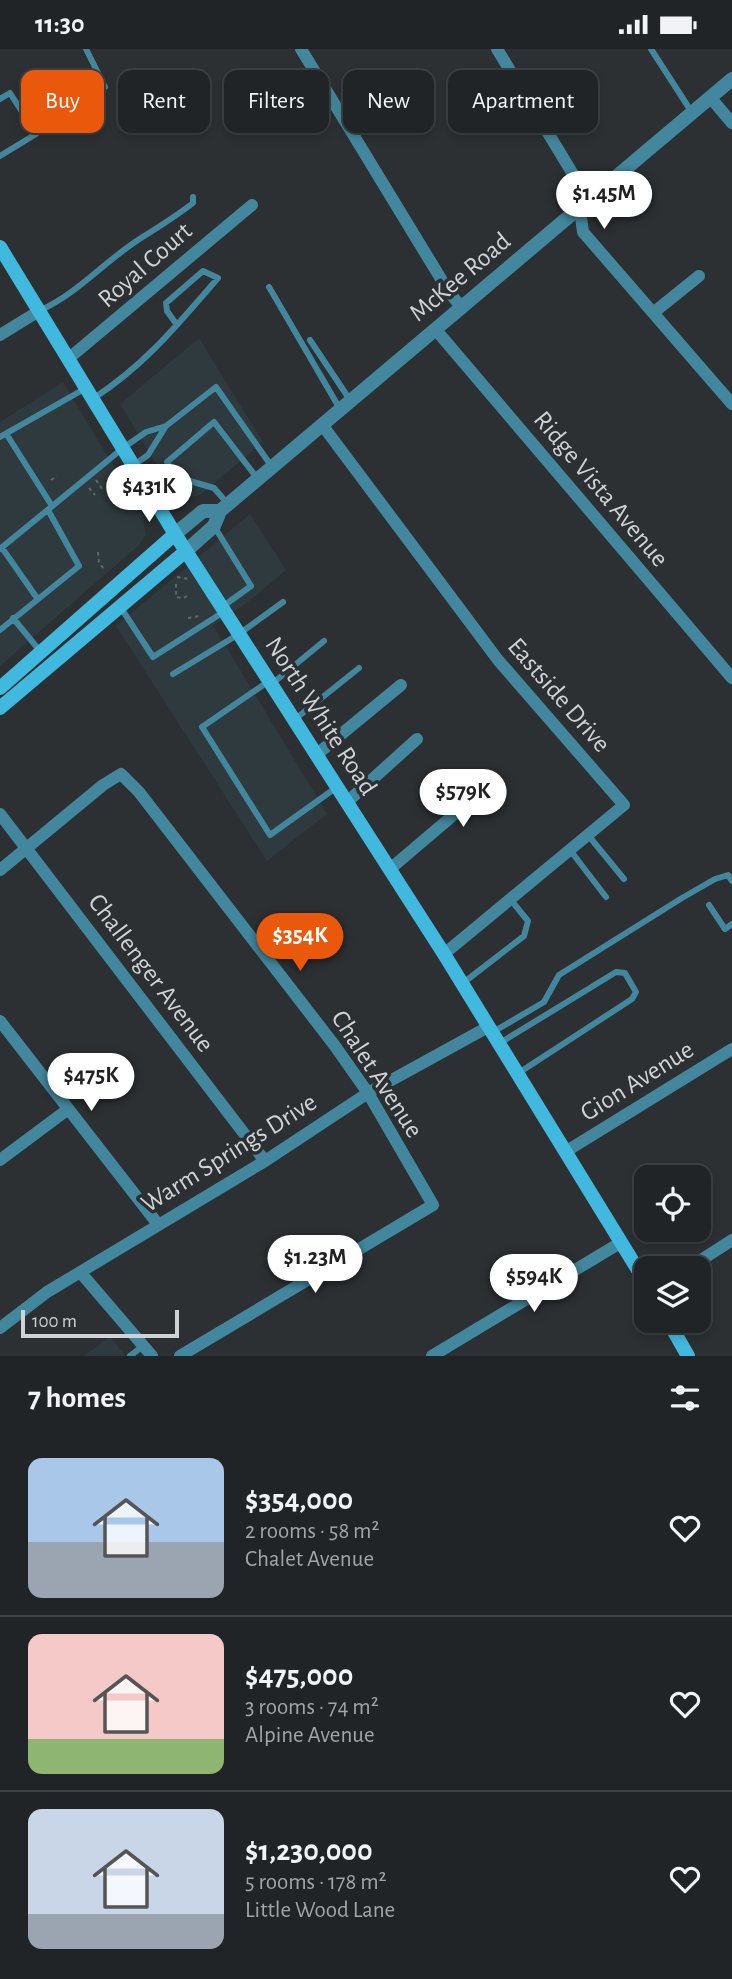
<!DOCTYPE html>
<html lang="en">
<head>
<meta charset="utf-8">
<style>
  body { margin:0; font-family:"Alegreya Sans",sans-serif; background:#292c2e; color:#f1f3f6; height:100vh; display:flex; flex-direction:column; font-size:26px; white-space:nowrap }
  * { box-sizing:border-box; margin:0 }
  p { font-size:23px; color:#a2a4a7 }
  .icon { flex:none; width:38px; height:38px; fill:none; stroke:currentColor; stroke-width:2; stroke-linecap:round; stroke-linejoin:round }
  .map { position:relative; height:1307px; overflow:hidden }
  .side { display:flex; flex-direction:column; background:#212426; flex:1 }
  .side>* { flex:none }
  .banner { position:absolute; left:21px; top:21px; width:691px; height:63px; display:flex; gap:14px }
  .fabs { position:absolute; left:634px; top:1116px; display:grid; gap:14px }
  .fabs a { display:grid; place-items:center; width:77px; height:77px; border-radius:14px; background:#212426; box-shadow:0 4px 10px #0003,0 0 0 2px #3e4143; font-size:35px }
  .scale { position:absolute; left:21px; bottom:18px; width:158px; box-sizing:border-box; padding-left:7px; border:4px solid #d0d3d5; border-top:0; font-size:19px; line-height:24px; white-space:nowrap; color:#d0d3d5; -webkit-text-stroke:5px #2c3032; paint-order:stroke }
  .price { position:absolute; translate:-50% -60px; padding:0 16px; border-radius:24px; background:#fff; color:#222; font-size:23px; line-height:46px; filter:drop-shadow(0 2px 4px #0008) }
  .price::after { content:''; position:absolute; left:50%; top:42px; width:21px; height:16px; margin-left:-10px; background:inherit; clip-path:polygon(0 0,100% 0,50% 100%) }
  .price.selected { background:#ea580c; color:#fff }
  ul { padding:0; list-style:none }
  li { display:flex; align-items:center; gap:21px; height:175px; padding:0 28px }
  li+li { border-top:2px solid #3e4143 }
  li span { display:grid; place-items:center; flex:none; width:196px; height:140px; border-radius:14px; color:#555 }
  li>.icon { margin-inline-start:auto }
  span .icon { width:84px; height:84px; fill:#fffc; stroke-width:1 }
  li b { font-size:30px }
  h2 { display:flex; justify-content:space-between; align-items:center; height:84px; padding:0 28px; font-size:30px }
  .tag { padding:0 24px; border-radius:14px; background:#212426; box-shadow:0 4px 10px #0003,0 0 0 2px #3e4143; font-size:24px; line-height:63px }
  .tag.selected { background:#ea580c; color:#fff }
  .status { display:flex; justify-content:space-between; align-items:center; height:49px; padding:0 35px; background:#212426; direction:ltr }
  .status svg { height:19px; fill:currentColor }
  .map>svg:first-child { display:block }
  .built { fill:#2e3a3e }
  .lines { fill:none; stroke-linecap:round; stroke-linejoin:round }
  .path { stroke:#636769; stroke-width:2; stroke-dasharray:3.5 3.5; stroke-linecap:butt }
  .service { stroke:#43879e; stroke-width:6 }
  .minor { stroke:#43879e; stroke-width:12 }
  .tertiary { stroke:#43879e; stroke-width:14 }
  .secondary { stroke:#41b8de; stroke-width:14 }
  .labels { text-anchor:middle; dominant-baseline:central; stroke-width:7; stroke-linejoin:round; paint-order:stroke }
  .street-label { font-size:26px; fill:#d0d3d5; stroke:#2c3032 }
</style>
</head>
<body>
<div class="status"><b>11:30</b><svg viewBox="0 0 49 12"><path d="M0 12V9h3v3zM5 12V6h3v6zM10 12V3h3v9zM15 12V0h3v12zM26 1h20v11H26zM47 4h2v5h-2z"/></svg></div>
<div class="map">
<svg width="732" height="1307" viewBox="0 0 732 1307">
  <rect width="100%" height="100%" fill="#2c3032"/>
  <!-- built -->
  <path class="built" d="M199 289 263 393 200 446 185 450 172 442 120 355Z
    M63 333 143 466 146 486 139 496 0 617V373Z
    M250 465 286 521 244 556 213 576 327 765 267 812 116 577Z
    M110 1287 125 1307H84Z"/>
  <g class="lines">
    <!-- path -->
    <path class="path" d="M51 431 57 427
      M96 431 103 441
      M89 439 95 446
      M98 503 99 513 105 522
      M177 528 189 530
      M176 535V548L183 549 190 546
      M188 569 200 567"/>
    <!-- service -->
    <path class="service" d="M651 0 691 62
      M0 50 10 44 36 85 0 107
      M33 80 105 38 86 0
      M269 238 340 360
      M41 261C78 244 104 213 138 191 157 179 175 168 193 154V148
      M310 291 350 351
      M94 349C146 315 178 275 218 229L203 222 166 254 167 262 177 276
      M7 386 52 457
      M0 388 86 339
      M134 416 148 406 166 377
      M147 437 171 420
      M227 454 214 439 176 428 167 413 214 373 257 429
      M214 477 251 537 222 558
      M2 499 37 549
      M0 500 123 399 146 383 166 377 216 338 272 418
      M121 559 153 608 225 562
      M13 569 40 602
      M0 581 79 517 48 461
      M173 625 239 585 283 553
      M269 632 202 678 270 786 337 738
      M273 634 324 592
      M294 671 359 619
      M588 786 624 830
      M570 801 606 848
      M709 856 725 880 732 875
      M463 934 524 887 528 872 510 850
      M493 983 544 953 559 926 682 849 715 830 728 826 732 832
      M500 994 616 923 625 924 636 943 632 950 517 1025
      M130 1307 143 1297"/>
    <!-- minor -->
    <path class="minor" d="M301 0 449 243 462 259
      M497 0 576 130 583 183 732 355
      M710 48 732 74
      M653 264 699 227
      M436 281 732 629
      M0 286 39 262
      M68 310 252 156
      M323 377 498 611 624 756 444 905
      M316 706 401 636
      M347 753 417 690
      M0 765 265 1112
      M390 820 470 752 450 729
      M0 821 103 736 121 725 139 743 335 997 368 1044 433 1156 180 1307
      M0 972 157 1174
      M565 1103 732 1000
      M0 1111 67 1061
      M687 1220 732 1191
      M81 1224 152 1307
      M0 1279 47 1243 265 1112 368 1044 488 978
      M432 1307 620 1194"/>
    <!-- tertiary -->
    <path class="tertiary" d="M175 485 203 462H220
      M186 502 214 477 220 462 732 30"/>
    <!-- secondary -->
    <path class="secondary" d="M0 198 175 485 444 905 646 1234
      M0 639 175 485
      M0 659 186 502
      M668 1272 688 1307"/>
  </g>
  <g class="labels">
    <!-- street labels -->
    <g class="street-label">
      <text transform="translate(145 216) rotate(-41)">Royal Court</text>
      <text transform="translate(460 228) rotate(-40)">McKee Road</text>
      <text transform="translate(601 440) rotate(50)">Ridge Vista Avenue</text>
      <text transform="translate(559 646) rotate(49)">Eastside Drive</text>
      <text transform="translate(321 667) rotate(57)">North White Road</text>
      <text transform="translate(151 924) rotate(53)">Challenger Avenue</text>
      <text transform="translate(377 1025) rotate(57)">Chalet Avenue</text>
      <text transform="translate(637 1032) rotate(-32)">Gion Avenue</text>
      <text transform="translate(229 1104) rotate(-32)">Warm Springs Drive</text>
    </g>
  </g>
</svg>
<div class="fabs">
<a><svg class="icon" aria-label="locate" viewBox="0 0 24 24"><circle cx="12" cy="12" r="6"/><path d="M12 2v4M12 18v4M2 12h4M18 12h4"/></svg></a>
<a><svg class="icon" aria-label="layers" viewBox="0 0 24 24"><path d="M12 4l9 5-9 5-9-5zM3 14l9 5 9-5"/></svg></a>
</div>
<div class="scale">100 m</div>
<b class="price" style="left:604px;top:182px">$1.45M</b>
<b class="price" style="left:149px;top:475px">$431K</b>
<b class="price" style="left:463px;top:780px">$579K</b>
<b class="price selected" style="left:300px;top:924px">$354K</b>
<b class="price" style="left:91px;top:1064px">$475K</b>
<b class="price" style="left:315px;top:1246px">$1.23M</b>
<b class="price" style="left:534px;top:1265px">$594K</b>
<div class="banner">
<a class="tag selected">Buy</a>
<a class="tag">Rent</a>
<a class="tag">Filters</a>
<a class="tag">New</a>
<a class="tag">Apartment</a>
</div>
</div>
<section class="side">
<h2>7 homes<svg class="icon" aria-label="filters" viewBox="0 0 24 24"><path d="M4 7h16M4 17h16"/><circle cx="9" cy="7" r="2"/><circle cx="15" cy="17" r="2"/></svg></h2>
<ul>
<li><span style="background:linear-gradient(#a9c7e8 60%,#9aa5b1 0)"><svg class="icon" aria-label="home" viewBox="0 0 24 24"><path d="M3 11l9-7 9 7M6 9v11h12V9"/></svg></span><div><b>$354,000</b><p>2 rooms · 58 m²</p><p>Chalet Avenue</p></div><svg class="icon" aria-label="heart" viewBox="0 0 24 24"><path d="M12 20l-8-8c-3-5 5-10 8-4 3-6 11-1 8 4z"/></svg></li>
<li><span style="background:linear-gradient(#f6c9c9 75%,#8fb573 0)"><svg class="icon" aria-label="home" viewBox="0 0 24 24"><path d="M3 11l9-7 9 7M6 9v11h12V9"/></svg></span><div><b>$475,000</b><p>3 rooms · 74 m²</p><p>Alpine Avenue</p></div><svg class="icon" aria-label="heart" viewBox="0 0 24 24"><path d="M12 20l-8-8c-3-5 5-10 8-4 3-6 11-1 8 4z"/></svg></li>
<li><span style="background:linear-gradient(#c9d6e8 75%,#9aa5b1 0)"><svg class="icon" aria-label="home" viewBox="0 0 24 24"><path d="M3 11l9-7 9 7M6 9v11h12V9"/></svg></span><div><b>$1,230,000</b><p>5 rooms · 178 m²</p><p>Little Wood Lane</p></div><svg class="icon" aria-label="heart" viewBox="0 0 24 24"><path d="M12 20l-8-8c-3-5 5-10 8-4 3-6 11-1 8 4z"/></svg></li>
</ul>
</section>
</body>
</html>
